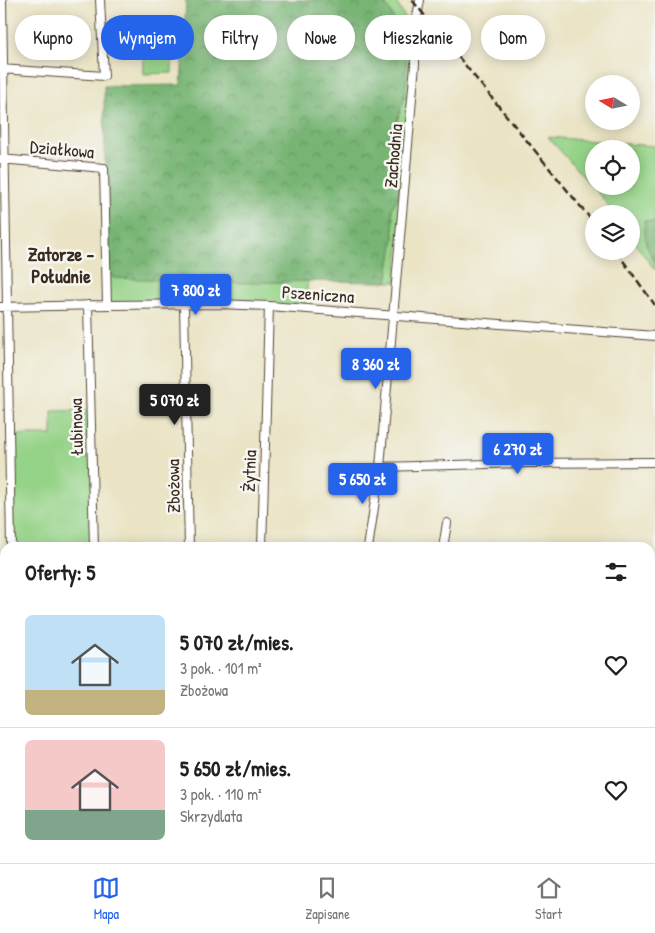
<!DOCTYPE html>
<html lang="pl">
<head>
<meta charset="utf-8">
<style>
  body { margin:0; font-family:"Patrick Hand",sans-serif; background:#f6f6f6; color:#202124; height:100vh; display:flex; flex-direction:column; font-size:19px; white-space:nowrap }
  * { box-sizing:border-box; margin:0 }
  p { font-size:16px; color:#757577 }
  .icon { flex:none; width:28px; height:28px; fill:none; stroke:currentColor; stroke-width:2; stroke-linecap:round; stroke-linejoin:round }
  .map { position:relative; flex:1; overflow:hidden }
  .details { position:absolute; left:0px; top:542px; width:655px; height:321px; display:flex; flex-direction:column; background:#fff; border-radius:15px 15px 0 0; box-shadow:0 2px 12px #0003 }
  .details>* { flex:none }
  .top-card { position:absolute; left:15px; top:15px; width:625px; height:45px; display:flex; gap:10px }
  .needle { width:32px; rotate:280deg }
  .tools { position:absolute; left:585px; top:75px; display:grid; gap:10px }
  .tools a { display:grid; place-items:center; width:55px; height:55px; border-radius:50%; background:#fff; box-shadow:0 2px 12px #0003; font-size:25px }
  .price { position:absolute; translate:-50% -42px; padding:0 11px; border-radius:5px; background:#2563eb; color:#fff; font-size:16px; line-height:32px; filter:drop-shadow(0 1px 2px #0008) }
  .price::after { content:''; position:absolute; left:50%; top:30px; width:15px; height:11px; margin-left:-8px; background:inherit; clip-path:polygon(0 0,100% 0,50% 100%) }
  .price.current { background:#222; color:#fff }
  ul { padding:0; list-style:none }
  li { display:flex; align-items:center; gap:15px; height:125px; padding:0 25px }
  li+li { border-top:1px solid #e0e0e0 }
  li span { display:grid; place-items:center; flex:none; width:140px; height:100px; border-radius:8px; color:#555 }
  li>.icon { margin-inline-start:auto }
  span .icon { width:60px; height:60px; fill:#fffc; stroke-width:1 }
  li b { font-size:21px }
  h2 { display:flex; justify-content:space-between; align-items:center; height:60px; padding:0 25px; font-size:21px }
  .pill { padding:0 18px; border-radius:22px; background:#fff; box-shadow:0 2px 12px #0003; font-size:18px; line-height:45px }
  .pill.current { background:#2563eb; color:#fff }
  .tabs { display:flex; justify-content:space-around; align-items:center; height:70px; border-top:1px solid #e0e0e0; background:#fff; font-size:14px; color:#757577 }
  .tabs a { display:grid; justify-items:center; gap:2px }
  .tabs .current { color:#2563eb }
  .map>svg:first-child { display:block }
  .grass { fill:#95d388; stroke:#687e53; fill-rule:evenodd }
  .forest { fill:url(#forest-crowns); stroke:#5a7049 }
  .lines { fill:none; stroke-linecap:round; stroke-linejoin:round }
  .stream { stroke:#5ac2d7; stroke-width:2.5 }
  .minor-casing { stroke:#554637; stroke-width:10 }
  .minor { stroke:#fff; stroke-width:8 }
  .rail { stroke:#3b2a1e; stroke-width:2.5; stroke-dasharray:8 4; stroke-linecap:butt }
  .labels { text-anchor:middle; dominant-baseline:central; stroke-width:5; stroke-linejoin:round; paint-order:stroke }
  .street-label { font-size:18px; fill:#3b2a1e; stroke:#f6f6f2 }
  .neighbourhood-label { font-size:19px; font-weight:bold; fill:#3b2a1e; stroke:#f6f6f2 }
</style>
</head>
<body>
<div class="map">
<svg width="655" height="863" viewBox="0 0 655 863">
  <defs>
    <pattern id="forest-crowns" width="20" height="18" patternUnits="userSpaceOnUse" patternTransform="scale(1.25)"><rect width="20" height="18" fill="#78b574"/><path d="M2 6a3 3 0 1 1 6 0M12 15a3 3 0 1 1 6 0" fill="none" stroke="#64935f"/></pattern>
  </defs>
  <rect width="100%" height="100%" fill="#f6f6f2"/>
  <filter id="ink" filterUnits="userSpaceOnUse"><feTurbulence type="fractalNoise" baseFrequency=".02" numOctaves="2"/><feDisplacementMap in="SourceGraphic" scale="10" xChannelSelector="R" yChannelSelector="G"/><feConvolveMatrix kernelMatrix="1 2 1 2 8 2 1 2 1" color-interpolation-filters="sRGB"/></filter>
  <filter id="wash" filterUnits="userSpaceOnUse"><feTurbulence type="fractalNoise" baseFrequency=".0096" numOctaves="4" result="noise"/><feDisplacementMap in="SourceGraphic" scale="20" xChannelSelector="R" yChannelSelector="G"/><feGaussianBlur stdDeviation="1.12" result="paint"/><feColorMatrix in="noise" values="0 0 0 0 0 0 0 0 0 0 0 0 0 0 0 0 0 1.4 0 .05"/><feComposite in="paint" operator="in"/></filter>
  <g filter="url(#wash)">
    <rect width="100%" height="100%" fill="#eae4c5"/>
    <!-- grass -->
    <path class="grass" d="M383 0H395L415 36 396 282H387L394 237 392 208 399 194 397 120 404 99 406 83V60L398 26Z
      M172 27V73L144 74 143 28Z
      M548 137 655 146V222L645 221 646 245 655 262V270L631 238V214H614L604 200ZM594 149H631V186H594Z
      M106 272 244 283 308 281 305 308 107 305Z
      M91 410 94 547H11L10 435H52V411Z"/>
    <!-- forest -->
    <path class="forest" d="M186 0H383L398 26 406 60V83L404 99 397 120 399 194 392 208 394 237 387 282 308 281 244 283 114 278 106 272 104 86 181 85Z
      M644 221 655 222V262L646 245Z"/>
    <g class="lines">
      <!-- stream -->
      <path class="stream" d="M650 679 655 678
        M0 742 5 743"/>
    </g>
  </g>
  <g filter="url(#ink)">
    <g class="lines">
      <defs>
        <path id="minor" d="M2 0 11 548
          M0 69 104 76 100 0
          M0 159 104 168 107 305
          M88 305 94 548
          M184 305 189 548
          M0 307 107 305 219 304 269 306 655 336
          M380 467 528 463 655 462
          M262 548 269 306
          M368 548 380 467 415 64V28L420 0
          M443 548 447 523
          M650 587 655 586
          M0 620H5
          M650 670H655
          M0 730 5 731
          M650 780H655
          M484 863 485 859"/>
      </defs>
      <!-- minor casing -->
      <use href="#minor" class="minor-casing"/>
      <!-- minor -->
      <use href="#minor" class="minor"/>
      <!-- rail -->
      <path class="rail" d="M412 0 594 223
        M616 251 655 305"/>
    </g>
  </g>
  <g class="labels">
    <!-- street labels -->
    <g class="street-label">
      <text transform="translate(62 149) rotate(5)">Działkowa</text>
      <text transform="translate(393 156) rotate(-85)">Zachodnia</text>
      <text transform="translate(318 294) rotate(4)">Pszeniczna</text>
      <text transform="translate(76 427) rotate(-91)">Łubinowa</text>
      <text transform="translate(249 471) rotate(-88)">Żytnia</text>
      <text transform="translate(173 486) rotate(-91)">Zbożowa</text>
    </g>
    <!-- neighbourhood labels -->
    <g class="neighbourhood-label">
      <text x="61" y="254">Zatorze -<tspan x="61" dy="22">Południe</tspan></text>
    </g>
  </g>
</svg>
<div class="tools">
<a><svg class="needle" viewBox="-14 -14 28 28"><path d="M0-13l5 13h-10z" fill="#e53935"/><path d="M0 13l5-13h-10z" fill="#757577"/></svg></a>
<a><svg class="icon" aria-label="locate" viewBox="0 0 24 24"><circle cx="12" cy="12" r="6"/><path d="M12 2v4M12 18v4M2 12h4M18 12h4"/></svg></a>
<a><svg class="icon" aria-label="layers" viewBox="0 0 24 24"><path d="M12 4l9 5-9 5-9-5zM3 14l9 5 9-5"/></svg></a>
</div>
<b class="price" style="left:196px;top:316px">7 800 zł</b>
<b class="price" style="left:376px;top:390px">8 360 zł</b>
<b class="price current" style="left:175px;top:426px">5 070 zł</b>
<b class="price" style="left:518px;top:475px">6 270 zł</b>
<b class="price" style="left:363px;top:505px">5 650 zł</b>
<div class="top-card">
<a class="pill">Kupno</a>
<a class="pill current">Wynajem</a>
<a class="pill">Filtry</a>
<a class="pill">Nowe</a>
<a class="pill">Mieszkanie</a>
<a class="pill">Dom</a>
</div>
<section class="details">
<h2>Oferty: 5<svg class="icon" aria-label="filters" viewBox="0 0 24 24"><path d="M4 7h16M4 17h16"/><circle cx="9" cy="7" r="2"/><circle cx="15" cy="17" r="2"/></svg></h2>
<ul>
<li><span style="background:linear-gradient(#bfe0f5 75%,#c2b280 0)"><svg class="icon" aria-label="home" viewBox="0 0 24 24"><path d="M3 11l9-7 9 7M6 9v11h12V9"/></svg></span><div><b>5 070 zł/mies.</b><p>3 pok. · 101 m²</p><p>Zbożowa</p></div><svg class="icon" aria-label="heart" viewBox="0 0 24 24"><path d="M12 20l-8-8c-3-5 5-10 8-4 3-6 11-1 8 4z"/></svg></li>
<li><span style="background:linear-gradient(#f6c9c9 70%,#7fa58c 0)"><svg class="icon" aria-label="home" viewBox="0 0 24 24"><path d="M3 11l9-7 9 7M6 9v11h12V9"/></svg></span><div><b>5 650 zł/mies.</b><p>3 pok. · 110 m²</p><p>Skrzydlata</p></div><svg class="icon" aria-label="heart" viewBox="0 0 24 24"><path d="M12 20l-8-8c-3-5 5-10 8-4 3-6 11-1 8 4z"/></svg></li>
</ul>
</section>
</div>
<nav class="tabs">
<a class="current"><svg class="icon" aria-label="map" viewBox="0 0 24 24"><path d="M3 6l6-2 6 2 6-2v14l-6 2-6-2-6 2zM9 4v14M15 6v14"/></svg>Mapa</a>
<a><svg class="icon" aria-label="saved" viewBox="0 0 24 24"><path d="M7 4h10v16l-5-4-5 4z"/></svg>Zapisane</a>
<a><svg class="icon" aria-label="home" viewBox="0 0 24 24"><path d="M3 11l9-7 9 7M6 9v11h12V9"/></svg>Start</a>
</nav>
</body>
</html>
